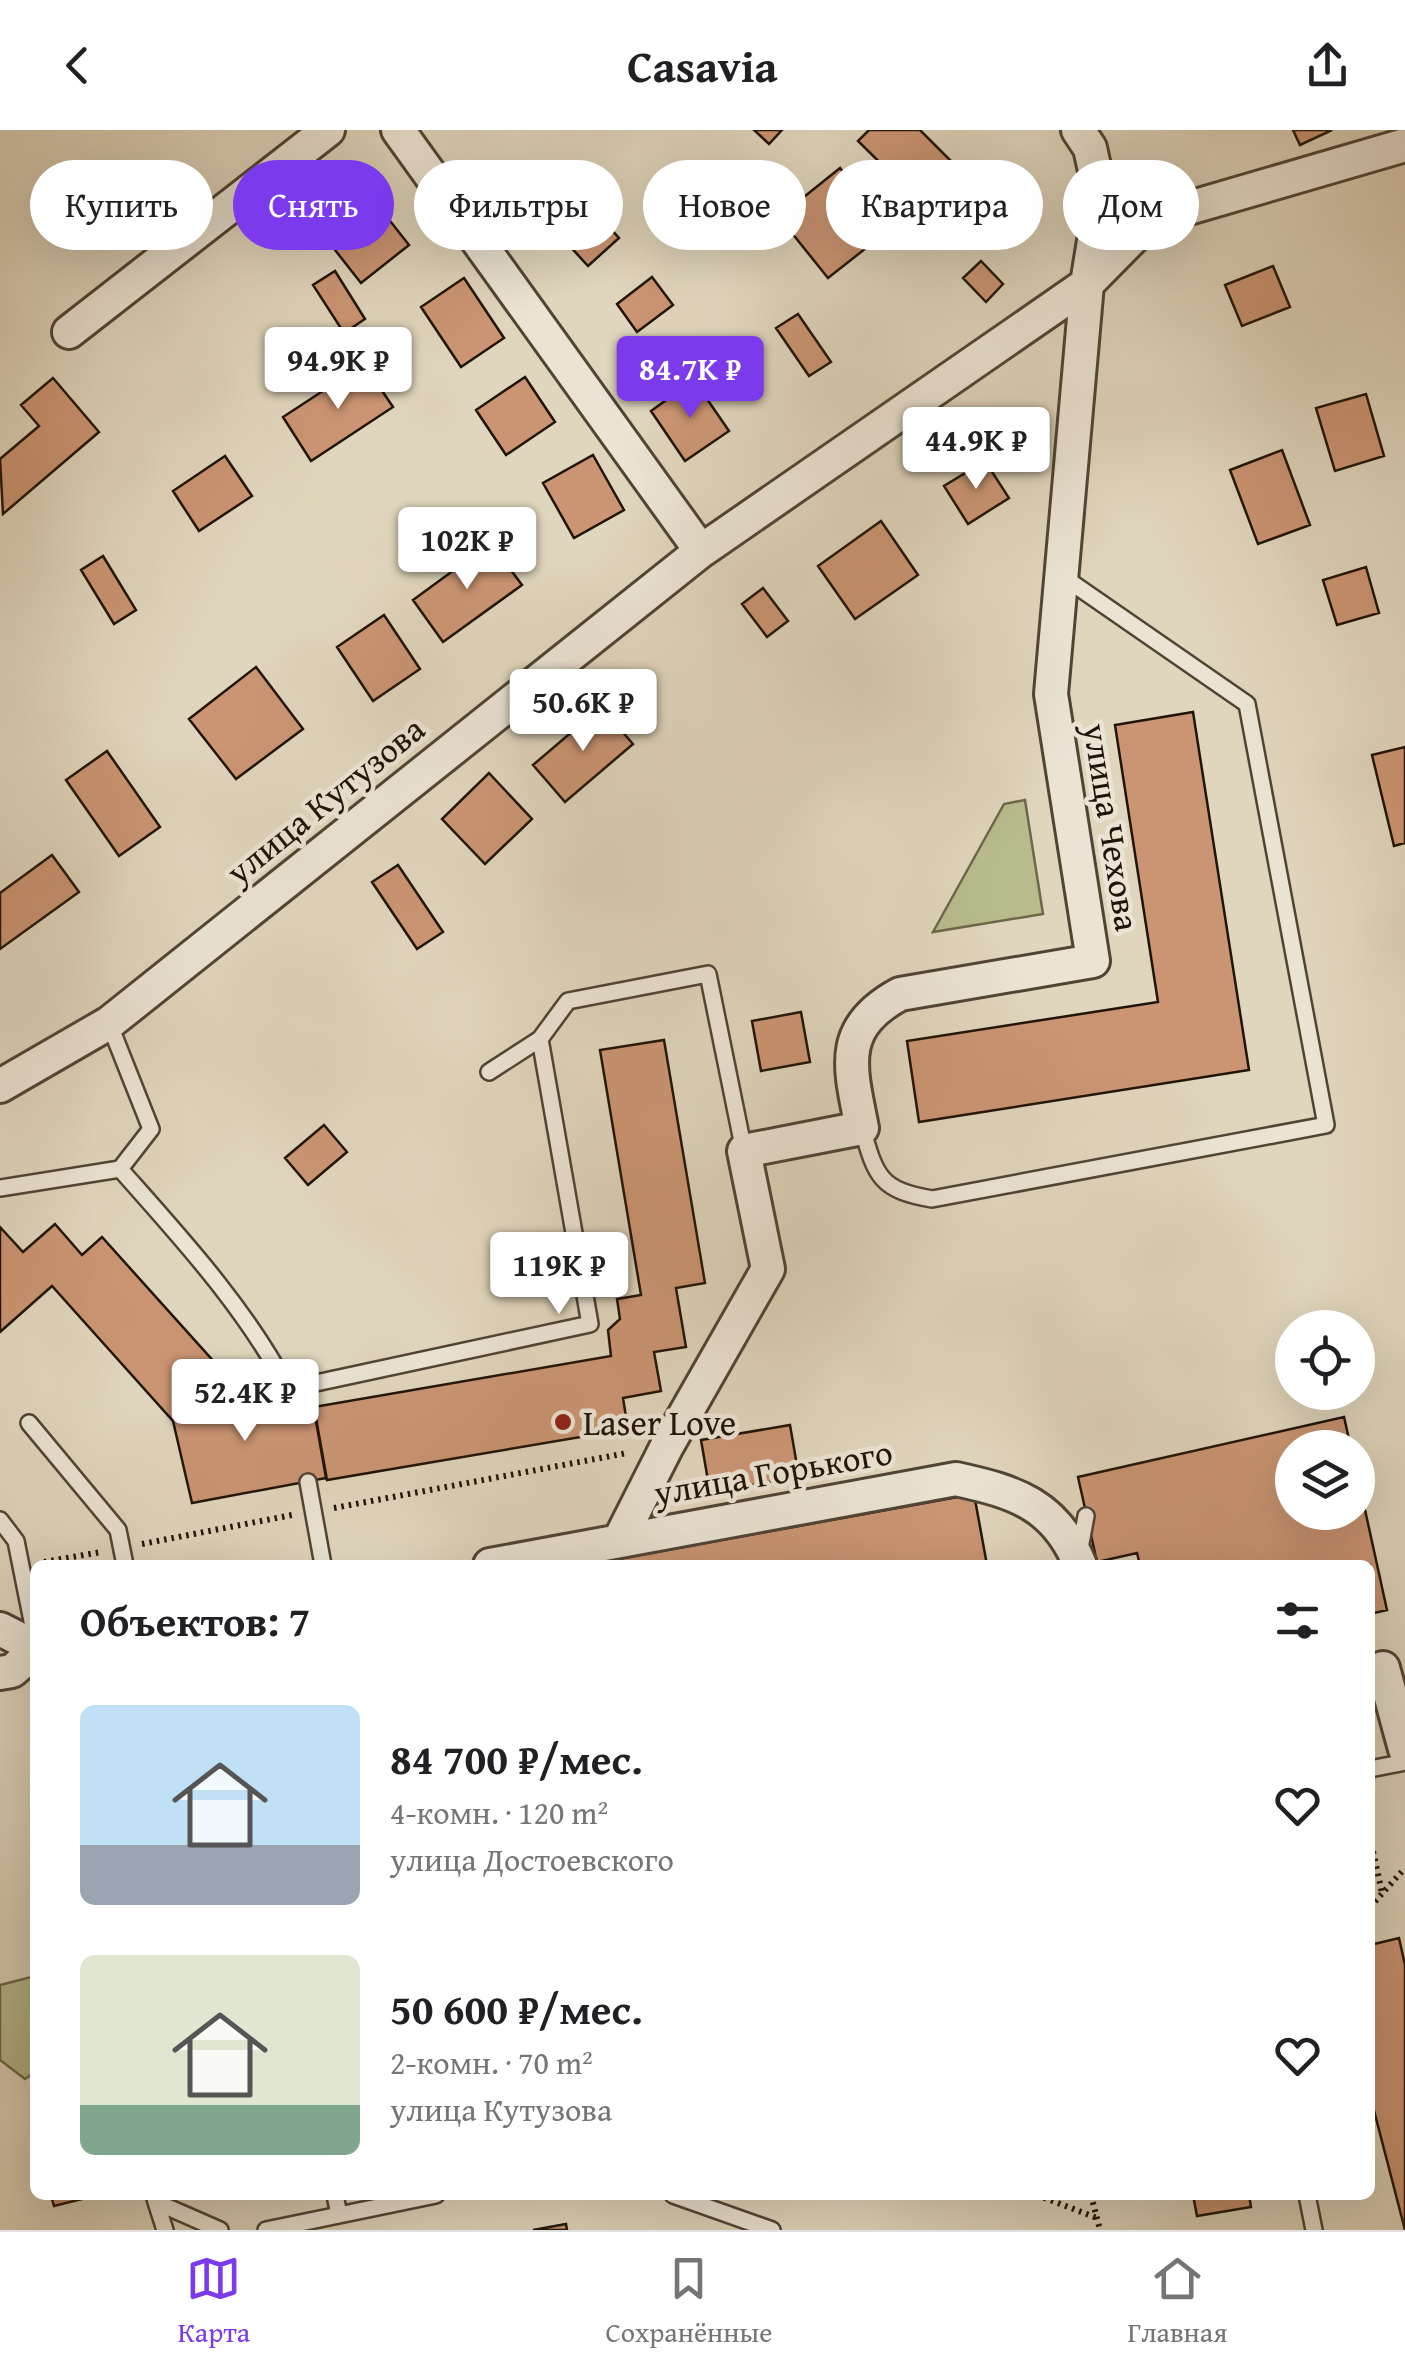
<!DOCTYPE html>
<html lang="ru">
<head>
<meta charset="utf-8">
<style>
  body { margin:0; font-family:"Gentium Book Plus",serif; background:#f2f2f2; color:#202124; height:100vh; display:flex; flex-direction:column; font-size:38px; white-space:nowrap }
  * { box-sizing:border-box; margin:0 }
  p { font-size:32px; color:#757577 }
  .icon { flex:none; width:55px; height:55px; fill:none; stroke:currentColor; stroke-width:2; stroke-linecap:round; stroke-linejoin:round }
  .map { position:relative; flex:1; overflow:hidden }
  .sheet { position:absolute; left:30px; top:1430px; width:1345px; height:640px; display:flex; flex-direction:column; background:#fff; border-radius:15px; box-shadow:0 10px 40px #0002 }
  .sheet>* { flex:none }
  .banner { position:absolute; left:30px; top:30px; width:1345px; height:90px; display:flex; gap:20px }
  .controls { position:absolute; left:1275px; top:1180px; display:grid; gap:20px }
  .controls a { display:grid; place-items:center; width:100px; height:100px; border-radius:50%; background:#fff; box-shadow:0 10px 40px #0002; font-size:50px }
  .price { position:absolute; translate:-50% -85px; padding:0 22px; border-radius:10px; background:#fff; color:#222; font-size:32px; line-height:65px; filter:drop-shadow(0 2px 5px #0008) }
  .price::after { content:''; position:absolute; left:50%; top:60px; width:30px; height:22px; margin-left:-15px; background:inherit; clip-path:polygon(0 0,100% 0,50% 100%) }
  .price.selected { background:#7c3aed; color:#fff }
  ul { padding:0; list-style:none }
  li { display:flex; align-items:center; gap:30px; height:250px; padding:0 50px }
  li span { display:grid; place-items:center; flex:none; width:280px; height:200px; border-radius:15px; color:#555 }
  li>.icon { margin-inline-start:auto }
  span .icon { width:120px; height:120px; fill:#fffc; stroke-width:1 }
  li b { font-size:42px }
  h2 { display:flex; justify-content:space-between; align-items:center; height:120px; padding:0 50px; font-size:42px }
  .tag { padding:0 35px; border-radius:45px; background:#fff; box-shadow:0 10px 40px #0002; font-size:35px; line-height:90px }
  .tag.selected { background:#7c3aed; color:#fff }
  header { display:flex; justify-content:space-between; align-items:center; height:130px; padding:0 50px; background:#fff; font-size:45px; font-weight:600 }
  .tabs { display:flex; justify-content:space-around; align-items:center; height:140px; border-top:2px solid #e0e0e0; background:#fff; font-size:28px; color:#757577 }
  .tabs a { display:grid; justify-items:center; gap:5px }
  .tabs .selected { color:#7c3aed }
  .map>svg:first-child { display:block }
  .green { fill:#b8bc8d; stroke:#6c684a; stroke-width:2.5 }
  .building { fill:#cb9573; stroke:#201408; stroke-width:2.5 }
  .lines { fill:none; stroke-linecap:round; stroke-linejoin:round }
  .service-casing { stroke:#504435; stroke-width:20 }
  .minor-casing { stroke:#504435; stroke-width:38 }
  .path { stroke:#201408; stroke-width:6; stroke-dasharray:2.5 5; stroke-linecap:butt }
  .service { stroke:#ebe4d4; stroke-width:15 }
  .minor { stroke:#ebe4d4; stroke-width:32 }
  .poi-dot { fill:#8f2418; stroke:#ebe4d4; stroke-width:4 }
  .labels { text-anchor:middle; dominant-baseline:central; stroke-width:9; stroke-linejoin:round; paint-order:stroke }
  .street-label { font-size:35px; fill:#201408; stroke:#ebe4d4 }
  .poi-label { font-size:35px; fill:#201408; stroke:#ebe4d4; text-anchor:start }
</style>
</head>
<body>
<header><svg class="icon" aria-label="back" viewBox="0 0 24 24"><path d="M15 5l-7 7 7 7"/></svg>Casavia<svg class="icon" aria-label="share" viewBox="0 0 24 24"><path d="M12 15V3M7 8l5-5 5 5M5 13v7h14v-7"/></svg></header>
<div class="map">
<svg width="1405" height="2100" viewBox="0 0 1405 2100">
  <rect width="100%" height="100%" fill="#e0d6bd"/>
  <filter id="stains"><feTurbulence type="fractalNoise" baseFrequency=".002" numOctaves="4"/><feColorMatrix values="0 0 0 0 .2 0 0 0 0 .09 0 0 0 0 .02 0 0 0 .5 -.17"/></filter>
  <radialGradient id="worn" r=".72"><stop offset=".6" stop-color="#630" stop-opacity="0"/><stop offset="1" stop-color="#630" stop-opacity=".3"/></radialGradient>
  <!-- green -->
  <path class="green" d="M1025 670 1043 784 933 802 1004 674Z
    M35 1846V1942L25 1949 0 1930V1855Z"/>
  <!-- building -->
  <path class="building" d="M754 0H782L769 14Z
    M869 0H920L978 58 942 94 858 11Z
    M1293 0H1332L1300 15Z
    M840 38 889 100 828 148 779 87Z
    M361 54 409 115 361 153 313 92Z
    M586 72 619 108 588 136 555 100Z
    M981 131 1003 154 986 172 963 148Z
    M1273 136 1290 177 1242 196 1225 155Z
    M335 141 365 189 344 203 313 155Z
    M652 147 673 175 637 202 617 174Z
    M464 148 504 208 461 237 421 177Z
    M798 184 831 232 809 246 776 198Z
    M364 234 393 277 311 331 283 287Z
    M525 247 555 292 506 325 476 280Z
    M53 248 99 302 3 384 0 329 39 296 21 275Z
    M694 250 729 301 685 331 651 281Z
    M1366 264 1384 326 1335 341 1316 278Z
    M1282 320 1310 395 1258 414 1230 340Z
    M593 325 624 380 574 408 543 353Z
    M225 326 252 366 199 401 173 361Z
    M985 331 1009 368 968 394 944 356Z
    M881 391 918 445 855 489 818 436Z
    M491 413 522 455 443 512 413 470Z
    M103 426 136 480 114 494 81 440Z
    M1366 437 1379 483 1337 495 1323 450Z
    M763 458 788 491 767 507 742 474Z
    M384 485 420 539 373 571 337 517Z
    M256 537 303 599 236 649 189 589Z
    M601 577 633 614 565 672 533 635Z
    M1193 582 1249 940 919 992 907 911 1158 872 1115 595Z
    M1405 617V713L1394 716 1372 625Z
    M107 621 160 697 119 726 66 650Z
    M489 643 532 689 485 734 442 689Z
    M52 725 79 762 0 819V763Z
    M398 735 443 802 417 819 372 752Z
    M801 882 810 932 761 941 752 891Z
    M664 910 705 1153 676 1158 686 1217 654 1222 661 1261 623 1268 628 1299 327 1350 314 1277 611 1226 608 1200 620 1189 617 1169 641 1165 600 920Z
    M324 995 347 1022 308 1055 285 1028Z
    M55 1094 82 1125 102 1107 225 1244 173 1291 52 1156 0 1202V1097L23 1122Z
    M225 1244 249 1265 277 1260 282 1286 314 1280 326 1348 192 1373 173 1291Z
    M1344 1287 1351 1318H1292V1382H1358V1348L1387 1480 1370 1484V1435H1140L1137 1423 1097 1432 1078 1347Z
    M790 1295 799 1347 710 1362 701 1310Z
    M974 1364 987 1435H585Z
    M1399 1808 1405 1835V2100L1370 1965V1815Z
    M51 2065H98L54 2076Z
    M1193 2065H1249L1251 2077 1197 2086Z
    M566 2094 567 2100H533Z"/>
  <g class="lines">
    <defs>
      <path id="service" d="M109 893 151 999 120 1039
        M489 942 540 909
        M862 998C876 1047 880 1060 932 1069L1326 995 1247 574 1062 446
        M0 1058 120 1039C181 1108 245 1177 288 1259L590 1194 540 909 568 871 708 844 744 1021
        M288 1259 295 1284
        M29 1293 118 1400 125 1435
        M308 1352 323 1435
        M0 1390 16 1411 35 1506
        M1079 1424 1086 1386
        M1370 1639 1405 1632
        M154 2065 156 2072 220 2100
        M335 2065 339 2085
        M673 2065 772 2100
        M1307 2065 1314 2100
        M156 2072 165 2100
        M266 2100 436 2065"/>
      <path id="minor" d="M398 0 701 421
        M69 202 328 0
        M0 956 109 893 701 421 1087 154 1151 89 1405 15
        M619 1411 667 1316 768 1139 744 1021 862 998C850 937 837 898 900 864L1093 831 1051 564 1087 154 1101 68 1090 18 1078 0
        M490 1435 956 1349C1016 1362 1056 1375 1080 1435
        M0 1499 35 1517
        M1383 1538 1405 1619
        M0 1543 12 1541 35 1521"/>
    </defs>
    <!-- service casing -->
    <use href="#service" class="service-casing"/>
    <!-- minor casing -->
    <use href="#minor" class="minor-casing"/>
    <!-- path -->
    <path class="path" d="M334 1378 627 1323
      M142 1414 292 1385
      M44 1432 101 1422
      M1370 1707 1382 1763
      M1370 1777 1405 1738
      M1037 2065 1097 2088
      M1091 2065 1100 2100"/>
    <!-- service -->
    <use href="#service" class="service"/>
    <!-- minor -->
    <use href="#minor" class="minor"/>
  </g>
  <!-- markers -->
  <circle class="poi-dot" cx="563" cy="1292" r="10"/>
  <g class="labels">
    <!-- street labels -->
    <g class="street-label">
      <text transform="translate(325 670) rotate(-39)">улица Кутузова</text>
      <text transform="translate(1112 697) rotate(81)">улица Чехова</text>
      <text transform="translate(773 1342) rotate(-10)">улица Горького</text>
    </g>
    <!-- poi labels -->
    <g class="poi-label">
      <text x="583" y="1292">Laser Love</text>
    </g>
  </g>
  <rect width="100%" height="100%" filter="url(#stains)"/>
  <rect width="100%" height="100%" fill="url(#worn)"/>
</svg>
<div class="controls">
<a><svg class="icon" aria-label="locate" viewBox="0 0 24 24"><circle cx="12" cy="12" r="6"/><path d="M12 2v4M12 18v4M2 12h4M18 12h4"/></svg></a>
<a><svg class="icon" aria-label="layers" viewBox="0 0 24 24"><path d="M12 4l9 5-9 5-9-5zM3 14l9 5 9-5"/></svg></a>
</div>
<b class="price" style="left:338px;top:282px">94.9K ₽</b>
<b class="price selected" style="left:690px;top:291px">84.7K ₽</b>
<b class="price" style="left:976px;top:362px">44.9K ₽</b>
<b class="price" style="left:467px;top:462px">102K ₽</b>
<b class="price" style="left:583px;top:624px">50.6K ₽</b>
<b class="price" style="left:559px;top:1187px">119K ₽</b>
<b class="price" style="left:245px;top:1314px">52.4K ₽</b>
<div class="banner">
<a class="tag">Купить</a>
<a class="tag selected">Снять</a>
<a class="tag">Фильтры</a>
<a class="tag">Новое</a>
<a class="tag">Квартира</a>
<a class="tag">Дом</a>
</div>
<section class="sheet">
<h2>Объектов: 7<svg class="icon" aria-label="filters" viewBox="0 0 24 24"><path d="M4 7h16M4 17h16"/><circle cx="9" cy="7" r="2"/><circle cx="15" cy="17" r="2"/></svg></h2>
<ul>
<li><span style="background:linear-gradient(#bfe0f5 70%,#9aa5b1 0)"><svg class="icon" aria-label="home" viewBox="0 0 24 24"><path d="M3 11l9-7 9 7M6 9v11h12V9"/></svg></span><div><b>84 700 ₽/мес.</b><p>4-комн. · 120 m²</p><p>улица Достоевского</p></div><svg class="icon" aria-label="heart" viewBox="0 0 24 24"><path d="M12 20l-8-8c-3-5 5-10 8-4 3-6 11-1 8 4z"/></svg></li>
<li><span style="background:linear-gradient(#dfe7d0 75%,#7fa58c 0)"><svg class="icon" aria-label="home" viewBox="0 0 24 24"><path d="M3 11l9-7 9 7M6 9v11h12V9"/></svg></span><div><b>50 600 ₽/мес.</b><p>2-комн. · 70 m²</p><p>улица Кутузова</p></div><svg class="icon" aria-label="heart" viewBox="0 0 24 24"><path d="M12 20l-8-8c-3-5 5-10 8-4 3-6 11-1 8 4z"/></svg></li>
</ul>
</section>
</div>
<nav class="tabs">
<a class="selected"><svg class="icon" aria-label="map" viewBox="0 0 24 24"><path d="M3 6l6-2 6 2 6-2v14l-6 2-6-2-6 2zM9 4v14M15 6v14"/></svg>Карта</a>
<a><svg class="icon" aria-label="saved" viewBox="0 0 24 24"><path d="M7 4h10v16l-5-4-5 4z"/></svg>Сохранённые</a>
<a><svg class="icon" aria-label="home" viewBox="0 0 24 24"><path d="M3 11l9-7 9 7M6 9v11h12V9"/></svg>Главная</a>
</nav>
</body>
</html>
